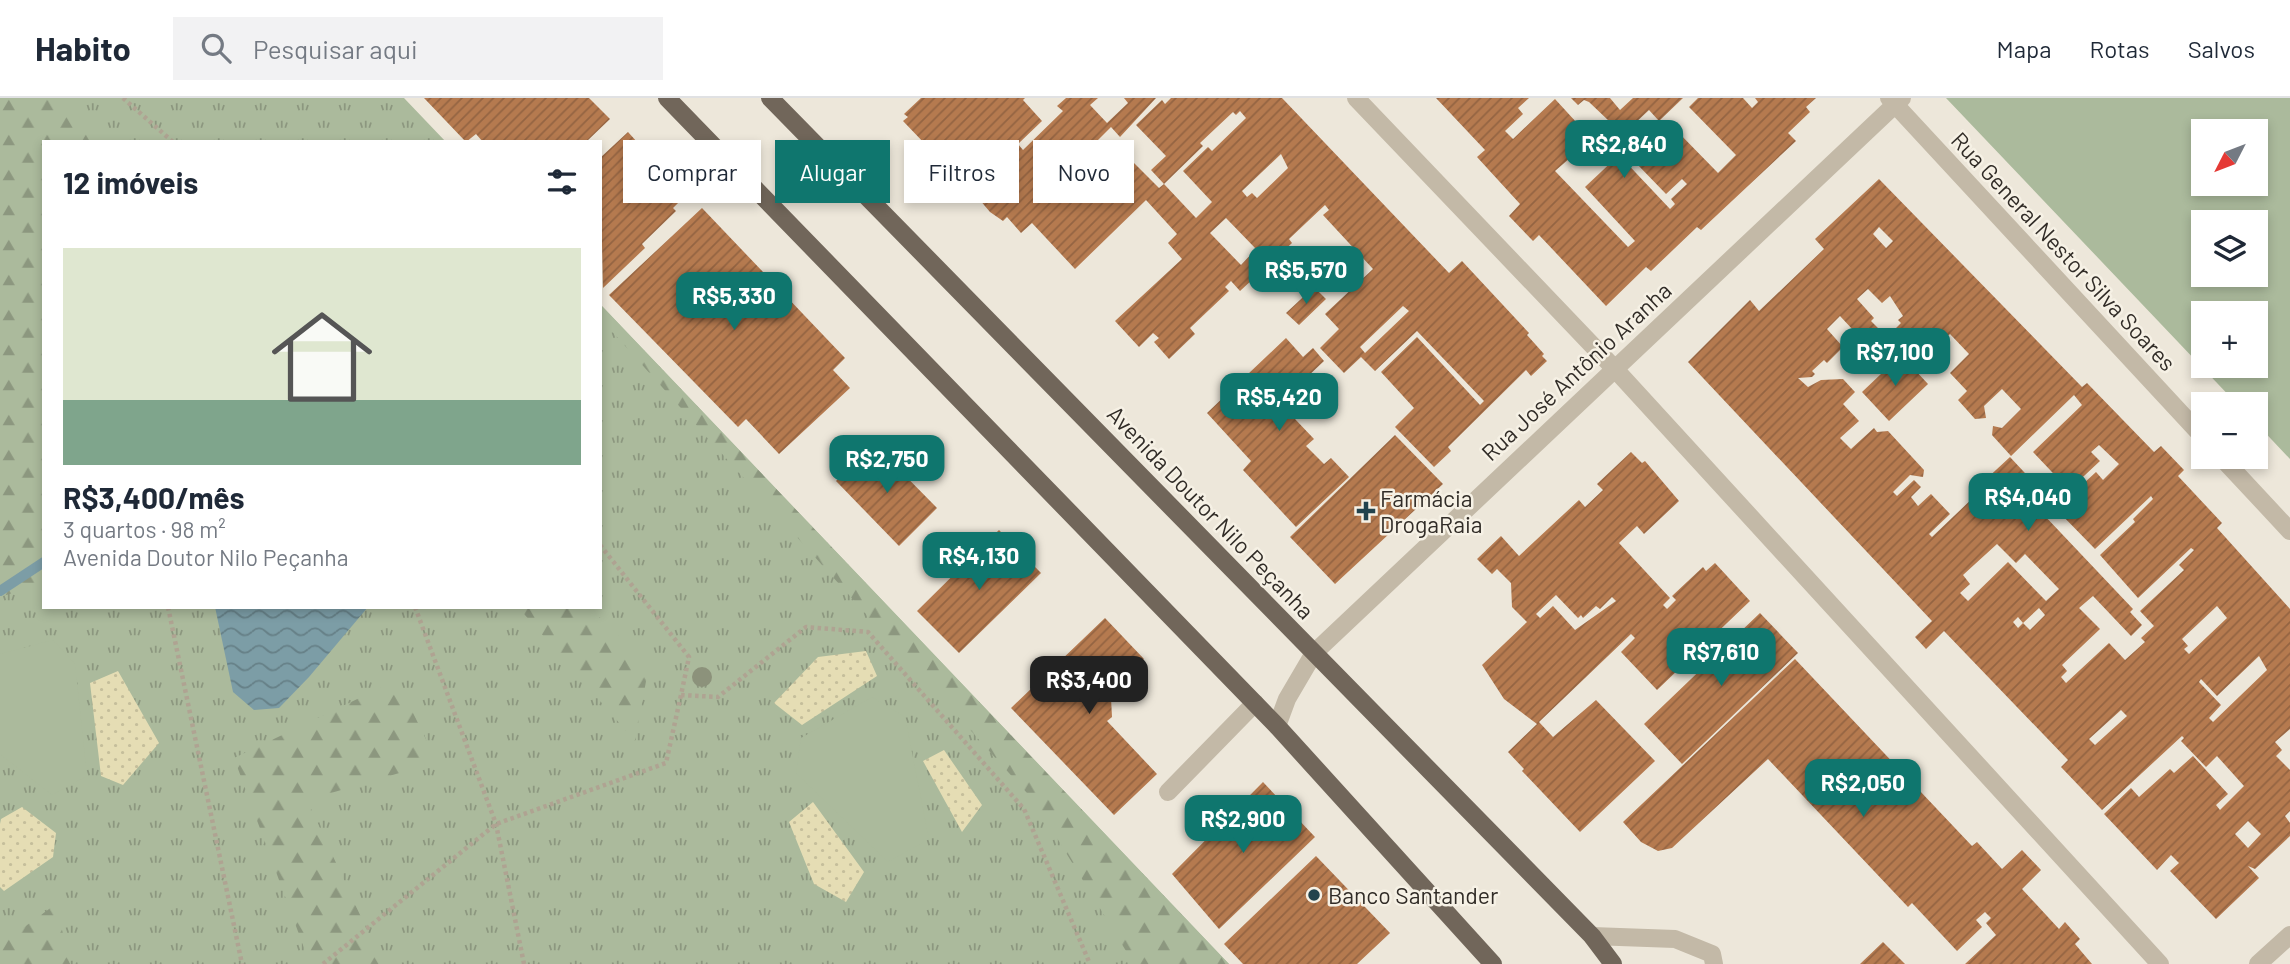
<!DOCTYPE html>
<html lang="pt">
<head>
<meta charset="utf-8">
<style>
  body { margin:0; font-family:Barlow,sans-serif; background:#f2f2f3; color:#1f2937; height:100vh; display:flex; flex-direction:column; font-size:26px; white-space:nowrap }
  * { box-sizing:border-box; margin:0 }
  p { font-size:23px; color:#747a83 }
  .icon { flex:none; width:38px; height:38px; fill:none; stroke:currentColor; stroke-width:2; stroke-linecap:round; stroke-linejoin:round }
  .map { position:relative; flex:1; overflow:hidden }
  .sheet { position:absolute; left:42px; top:42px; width:560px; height:469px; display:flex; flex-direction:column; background:#fff; border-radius:0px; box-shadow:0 4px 10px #0003 }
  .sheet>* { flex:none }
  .hud { position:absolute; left:623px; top:42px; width:665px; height:63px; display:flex; gap:14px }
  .needle { width:46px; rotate:228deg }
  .tools { position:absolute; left:2191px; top:21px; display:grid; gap:14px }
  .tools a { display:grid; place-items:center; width:77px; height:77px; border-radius:0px; background:#fff; box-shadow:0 4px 10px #0003; font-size:35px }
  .price { position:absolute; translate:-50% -60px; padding:0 16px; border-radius:14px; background:#0f766e; color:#fff; font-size:23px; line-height:46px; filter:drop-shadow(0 2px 4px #0008) }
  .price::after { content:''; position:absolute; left:50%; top:42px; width:21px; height:16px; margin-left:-10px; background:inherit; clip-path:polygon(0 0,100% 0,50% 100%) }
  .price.selected { background:#222; color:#fff }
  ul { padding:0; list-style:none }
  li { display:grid; align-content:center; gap:14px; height:371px; padding:0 21px }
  li span { display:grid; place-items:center; height:217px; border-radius:0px; color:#555 }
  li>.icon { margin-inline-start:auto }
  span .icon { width:126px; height:126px; fill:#fffc; stroke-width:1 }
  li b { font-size:30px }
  h2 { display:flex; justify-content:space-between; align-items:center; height:84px; padding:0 21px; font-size:30px }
  .pill { padding:0 24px; border-radius:0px; background:#fff; box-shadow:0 4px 10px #0003; font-size:24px; line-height:63px }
  .pill.selected { background:#0f766e; color:#fff }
  header { display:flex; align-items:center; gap:42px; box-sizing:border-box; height:98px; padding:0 35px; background:#fff; border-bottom:2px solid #e0e1e3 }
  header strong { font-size:33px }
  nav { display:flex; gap:38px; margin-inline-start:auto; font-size:24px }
  .search { width:490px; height:63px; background:#f2f2f3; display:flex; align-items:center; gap:18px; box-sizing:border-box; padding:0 24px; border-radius:0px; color:#747a83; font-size:26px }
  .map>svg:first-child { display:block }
  .grass { fill:url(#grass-tufts) }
  .forest { fill:url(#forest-firs) }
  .sand { fill:url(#sand-dots) }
  .park { fill:#abba9c; fill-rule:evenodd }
  .water { fill:url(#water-waves) }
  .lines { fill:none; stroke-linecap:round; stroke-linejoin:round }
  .stream { stroke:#7c9da6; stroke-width:10 }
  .building { fill:url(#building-hatch); fill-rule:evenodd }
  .path { stroke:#afa392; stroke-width:4.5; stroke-dasharray:3.5 3.5; stroke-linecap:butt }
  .minor { stroke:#c3b9a7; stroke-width:18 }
  .major { stroke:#71665a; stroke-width:18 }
  .tree { fill:#8c927b }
  .poi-dot { fill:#22434d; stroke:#f6f1e5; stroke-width:2.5 }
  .labels { text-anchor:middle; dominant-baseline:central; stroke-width:5; stroke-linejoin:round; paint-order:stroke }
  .street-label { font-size:23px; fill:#312c27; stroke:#f6f1e5 }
  .poi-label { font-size:23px; fill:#312c27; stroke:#f6f1e5; text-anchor:start }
</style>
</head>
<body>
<header>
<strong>Habito</strong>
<div class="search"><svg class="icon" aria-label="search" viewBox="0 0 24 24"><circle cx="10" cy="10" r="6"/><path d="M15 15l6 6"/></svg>Pesquisar aqui</div>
<nav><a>Mapa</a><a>Rotas</a><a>Salvos</a></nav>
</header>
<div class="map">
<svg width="2290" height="866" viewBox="0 0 2290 866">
  <defs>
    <pattern id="grass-tufts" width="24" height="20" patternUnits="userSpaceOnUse" patternTransform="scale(1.75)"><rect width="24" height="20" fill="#abba9c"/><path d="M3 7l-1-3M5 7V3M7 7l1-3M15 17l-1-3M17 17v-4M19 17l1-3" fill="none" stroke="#8c977f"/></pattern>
    <pattern id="forest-firs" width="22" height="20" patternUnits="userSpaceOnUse" patternTransform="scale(1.75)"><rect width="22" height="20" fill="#abba9c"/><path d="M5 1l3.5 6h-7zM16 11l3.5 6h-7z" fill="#8c977f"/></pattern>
    <pattern id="sand-dots" width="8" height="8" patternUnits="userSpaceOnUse" patternTransform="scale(1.75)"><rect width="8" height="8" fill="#e5ddb4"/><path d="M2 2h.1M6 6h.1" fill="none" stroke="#c5be9b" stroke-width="1.8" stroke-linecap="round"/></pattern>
    <pattern id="water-waves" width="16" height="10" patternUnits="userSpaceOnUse" patternTransform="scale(1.75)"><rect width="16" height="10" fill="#7c9da6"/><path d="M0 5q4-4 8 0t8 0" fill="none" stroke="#668087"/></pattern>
    <pattern id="building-hatch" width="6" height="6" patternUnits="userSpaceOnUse" patternTransform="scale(1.75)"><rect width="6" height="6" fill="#b57a4f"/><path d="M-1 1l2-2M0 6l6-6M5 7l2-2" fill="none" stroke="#946442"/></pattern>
  </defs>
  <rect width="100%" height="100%" fill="#ede7da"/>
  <!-- grass -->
  <path class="grass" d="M0 0H404L446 44H44V509H600V206L1229 866H0Z"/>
  <!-- forest -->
  <path class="forest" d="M0 0H61L106 44H44V485L0 499Z
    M600 206 1227 864 1229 866H1134L1035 704 600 220Z
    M518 509H589L649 567 635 643Z
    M397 582 437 664 307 702 367 832 392 866H310L234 660Z
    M56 806 70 866H0V839L5 843Z"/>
  <!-- sand -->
  <path class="sand" d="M866 553 877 578 802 627 774 605 818 559Z
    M118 573 159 645 123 687 101 678 90 585Z
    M944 652 982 707 962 734 923 663Z
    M813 704 864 774 846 804 814 786 789 724Z
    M22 709 56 735 53 759 4 793 0 789V726L1 721Z"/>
  <!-- park -->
  <path class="park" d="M1946 0H2290V361L2256 325V306H2237ZM2203 33H2256V86H2203ZM2203 124H2256V177H2203ZM2203 215H2256V268H2203Z
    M53 542 75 566 87 678 52 697 0 656V556Z
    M872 599 905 619 929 741 888 764 796 675 801 640Z"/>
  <!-- water -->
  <path class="water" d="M215 509H368L309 579 279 610 254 612 233 594Z"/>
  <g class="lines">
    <!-- stream -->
    <path class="stream" d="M0 493 44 464"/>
  </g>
  <!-- building -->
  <path class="building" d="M424 0H589L610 21 586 44H483L476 36 466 44Z
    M921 0H1025L1023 2 1042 23 1018 46 1023 52 1063 13 1057 8 1066 0H1098L1090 7 1107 25 1128 5 1124 0H1156L1120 39 1111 29 1088 52 1097 62 1118 43 1125 50 1122 53 1159 90 1164 86 1151 72 1166 58 1136 27 1162 2 1165 6 1171 0H1282L1449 175 1462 163 1529 235 1527 237 1544 256 1542 258 1547 263 1531 278 1526 272 1448 349 1451 353 1434 369 1395 329 1414 310 1381 274 1417 239 1480 307 1484 303 1417 233 1375 273 1361 259 1344 275 1320 250 1339 231 1325 216 1373 171 1323 117 1329 112 1325 107 1289 141 1292 145 1240 193 1231 183 1225 189 1229 193 1190 230 1195 236 1169 261 1154 244 1159 240 1153 235 1139 249 1115 223 1182 161 1168 145 1177 136 1146 102 1075 171 1032 125 1021 135 1007 119 1003 123 990 114 973 94 975 87 931 42 926 47 903 23 908 19 904 16ZM1240 13 1246 20 1212 53 1208 49 1183 73 1212 104 1196 120 1164 86 1203 48 1200 45 1233 14 1236 17ZM1281 56 1288 70 1257 100 1252 95 1247 99 1242 93ZM1226 120 1256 151 1241 167 1210 135ZM1403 208 1409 213 1365 255 1360 249Z
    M1436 0H1529L1518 10 1523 16 1505 33 1513 41 1555 1 1588 37 1567 57 1570 60 1555 73 1628 149 1635 143 1585 89 1619 57 1670 111 1675 106 1671 101 1687 86 1682 81 1666 96 1636 65 1673 29 1718 75 1736 57 1689 9 1698 0H1743L1752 10 1758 4 1755 0H1816L1806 9 1810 14 1788 35 1796 43 1701 132 1697 129 1651 173 1646 169 1606 208 1539 137 1533 143 1509 118 1520 106 1477 59 1485 52Z
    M1571 0H1610L1620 12 1633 0H1683L1659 23 1649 12 1616 43 1603 29 1609 23 1589 4 1584 2 1578 7Z
    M628 34 648 56 654 50 676 73 670 79 687 96 673 110 676 113 642 146 645 150 603 190 600 60Z
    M1879 81 2082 289 2087 285 2154 354 2161 348 2184 372 2178 378 2222 425 2217 430 2290 511V631L2275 644 2282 652 2276 658 2290 672V713L2285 718 2290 725V738L2255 771 2248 768 2259 780 2216 821 2170 773 2179 765 2171 757 2157 772 2104 716 2131 690 2139 699 2170 671 2174 675 2193 658 2228 696 2216 707 2220 712 2244 688 2217 658 2206 669 2181 643 2184 640 2182 638 2102 712 2061 669 2068 662 1944 533 1926 551 1915 539 1932 523 1688 264 1750 202 1759 213 1824 151 1815 141ZM1879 129 1893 143 1886 150 1873 136ZM1868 191 1882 205 1890 198 1903 218 1898 222 1901 225 1892 234 1903 246 1906 243 1927 265 1932 260V253L1950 236 1969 256 1950 275 1967 293 1958 302 1975 321 1986 320 1984 308 2002 291 2021 311 2002 330 1993 328 1992 337 2011 358 2074 297 2082 307 2033 354 2069 392 2100 363 2091 354 2099 347 2119 366 2103 382 2096 374 2056 411 2095 451 2151 398 2153 401 2133 421 2135 424 2100 457 2138 500 2191 450 2194 452 2179 467 2184 472 2140 513 2154 528 2141 540 2145 544 2125 562 2109 545 2066 585 2061 579 2067 573 2062 567 2100 531 2079 510 2093 498 2131 538 2142 527 2130 514 2133 511 2043 416 2054 406 2010 359 1983 384 1998 400 1988 409 1976 397 1932 439 1929 436 1950 416 1931 396 1918 408 1911 399 1921 389 1914 382 1897 398 1893 394 1910 377 1923 379 1924 372 1888 333 1877 334 1874 330 1851 351 1840 340 1859 323 1843 306 1855 294 1843 281 1821 282 1808 289 1798 280 1812 279 1815 276 1812 273 1824 262 1827 265 1843 249 1827 231 1840 218 1867 247 1881 233 1871 223 1874 220 1857 201ZM1997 446 2016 465 2025 456 2059 491 2046 503 2008 464 1968 503 1960 495 1970 486 1963 477ZM2217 508 2227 520 2189 556 2184 551 2188 548 2182 541ZM2039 510 2045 517 2030 532 2023 525 2018 530 2013 524 2018 519 2023 525ZM2259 558 2267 572 2213 624 2209 620 2221 607 2199 584 2201 581 2217 598ZM2121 612 2127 618 2095 647 2089 641ZM2248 723 2261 736 2248 750 2235 736Z
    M702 110 845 260 833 272 850 290 779 356 746 321 738 329 609 197Z
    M1314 189 1326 201 1299 227 1286 215Z
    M1286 240 1303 259 1313 250 1324 263 1305 281 1303 286 1310 293 1304 299 1310 306 1295 321 1314 341 1306 348 1324 366 1331 360 1349 379 1296 429 1243 372 1251 363 1207 315Z
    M1901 257 1928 286 1889 323 1862 294Z
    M1395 337 1443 386 1335 486 1290 439Z
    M874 346 937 410 899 448 836 383Z
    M1631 354 1642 365 1645 363 1679 403 1644 436 1637 428 1619 445 1670 500 1663 507 1667 511 1676 502 1672 498 1703 469 1706 473 1715 465 1750 503 1657 592 1621 554 1635 540 1631 536 1539 624 1553 639 1596 602 1655 663 1580 734 1522 673 1524 671 1508 654 1537 626 1504 601 1482 567 1527 524 1512 509 1511 485 1497 471 1492 476 1477 461 1501 438 1519 458 1579 402 1585 409 1603 392 1597 386ZM1556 497 1578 520 1581 517 1583 520 1596 508 1600 511 1612 499 1616 503 1575 532 1553 508 1540 520 1536 516Z
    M999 432 1041 475 959 555 917 513Z
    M1760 515 1798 555 1682 666 1644 626Z
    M1105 520 1144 561 1123 581 1127 586 1111 600 1112 619 1107 623 1157 676 1114 717 1011 610Z
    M1795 561 1972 748 1977 744 2002 771 2022 752 2041 772 2022 791 2059 831 2065 824 2080 841 2075 846 2092 866H1965L1996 837 1986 825 1991 820 1985 814 1976 822 1982 829 1957 853 1912 805 1908 809 1768 661 1672 750 1658 753 1641 744 1623 724Z
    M1263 684 1315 739 1219 831 1172 776Z
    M1316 758 1390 835 1357 866H1243L1224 846Z
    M1883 844 1905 866H1860Z"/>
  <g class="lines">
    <!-- path -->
    <path class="path" d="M123 0 173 44
      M600 447 689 559 681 597 718 599 806 529 868 534 1024 711 1090 866
      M168 509 242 866
      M415 509 496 726 524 866
      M323 866 496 726 666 665 681 597"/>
    <!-- minor -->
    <path class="minor" d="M1356 0 1614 270 2160 866
      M1889 0 2203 339
      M2221 359 2290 433
      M1277 628 1287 601 1314 555 1902 0
      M1168 694 1255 605
      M1592 838 1675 841 1712 856 1714 866
      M2258 866 2290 837"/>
    <!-- major -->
    <path class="major" d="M667 0 1277 628 1493 866
      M770 0 1592 838 1613 866"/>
  </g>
  <!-- trees -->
  <circle class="tree" cx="702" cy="579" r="10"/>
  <!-- markers -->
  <g class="poi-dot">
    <path d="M1362.5 402.5h7v7h7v7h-7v7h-7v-7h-7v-7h7z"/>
    <circle cx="1314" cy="797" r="7"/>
  </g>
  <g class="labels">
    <!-- street labels -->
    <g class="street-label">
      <text transform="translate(2064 153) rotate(47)">Rua General Nestor Silva Soares</text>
      <text transform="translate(1576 273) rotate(-43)">Rua José Antônio Aranha</text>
      <text transform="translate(1211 414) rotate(46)">Avenida Doutor Nilo Peçanha</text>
    </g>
    <!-- poi labels -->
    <g class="poi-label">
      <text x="1380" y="400">Farmácia<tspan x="1380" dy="26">DrogaRaia</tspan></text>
      <text x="1328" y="797">Banco Santander</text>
    </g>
  </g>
</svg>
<div class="tools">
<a><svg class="needle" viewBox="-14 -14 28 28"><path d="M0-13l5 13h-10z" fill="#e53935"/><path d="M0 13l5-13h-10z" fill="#747a83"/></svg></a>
<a><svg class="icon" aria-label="layers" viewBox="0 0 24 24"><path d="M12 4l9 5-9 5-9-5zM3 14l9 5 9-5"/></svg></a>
<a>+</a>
<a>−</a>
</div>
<b class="price" style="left:1624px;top:82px">R$2,840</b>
<b class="price" style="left:1306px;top:208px">R$5,570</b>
<b class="price" style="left:734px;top:234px">R$5,330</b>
<b class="price" style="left:1895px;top:290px">R$7,100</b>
<b class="price" style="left:1279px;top:335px">R$5,420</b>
<b class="price" style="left:887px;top:397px">R$2,750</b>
<b class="price" style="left:2028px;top:435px">R$4,040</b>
<b class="price" style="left:979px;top:494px">R$4,130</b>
<b class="price" style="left:1721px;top:590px">R$7,610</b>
<b class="price selected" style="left:1089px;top:618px">R$3,400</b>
<b class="price" style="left:1863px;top:721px">R$2,050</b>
<b class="price" style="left:1243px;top:757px">R$2,900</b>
<div class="hud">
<a class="pill">Comprar</a>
<a class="pill selected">Alugar</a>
<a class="pill">Filtros</a>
<a class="pill">Novo</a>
</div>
<section class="sheet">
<h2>12 imóveis<svg class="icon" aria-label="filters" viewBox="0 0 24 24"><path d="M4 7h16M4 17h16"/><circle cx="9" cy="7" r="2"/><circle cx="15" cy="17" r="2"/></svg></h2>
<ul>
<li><span style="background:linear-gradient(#dfe7d0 70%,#7fa58c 0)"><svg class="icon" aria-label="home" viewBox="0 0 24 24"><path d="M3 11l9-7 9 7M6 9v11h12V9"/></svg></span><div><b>R$3,400/mês</b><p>3 quartos · 98 m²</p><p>Avenida Doutor Nilo Peçanha</p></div></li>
</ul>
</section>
</div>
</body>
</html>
